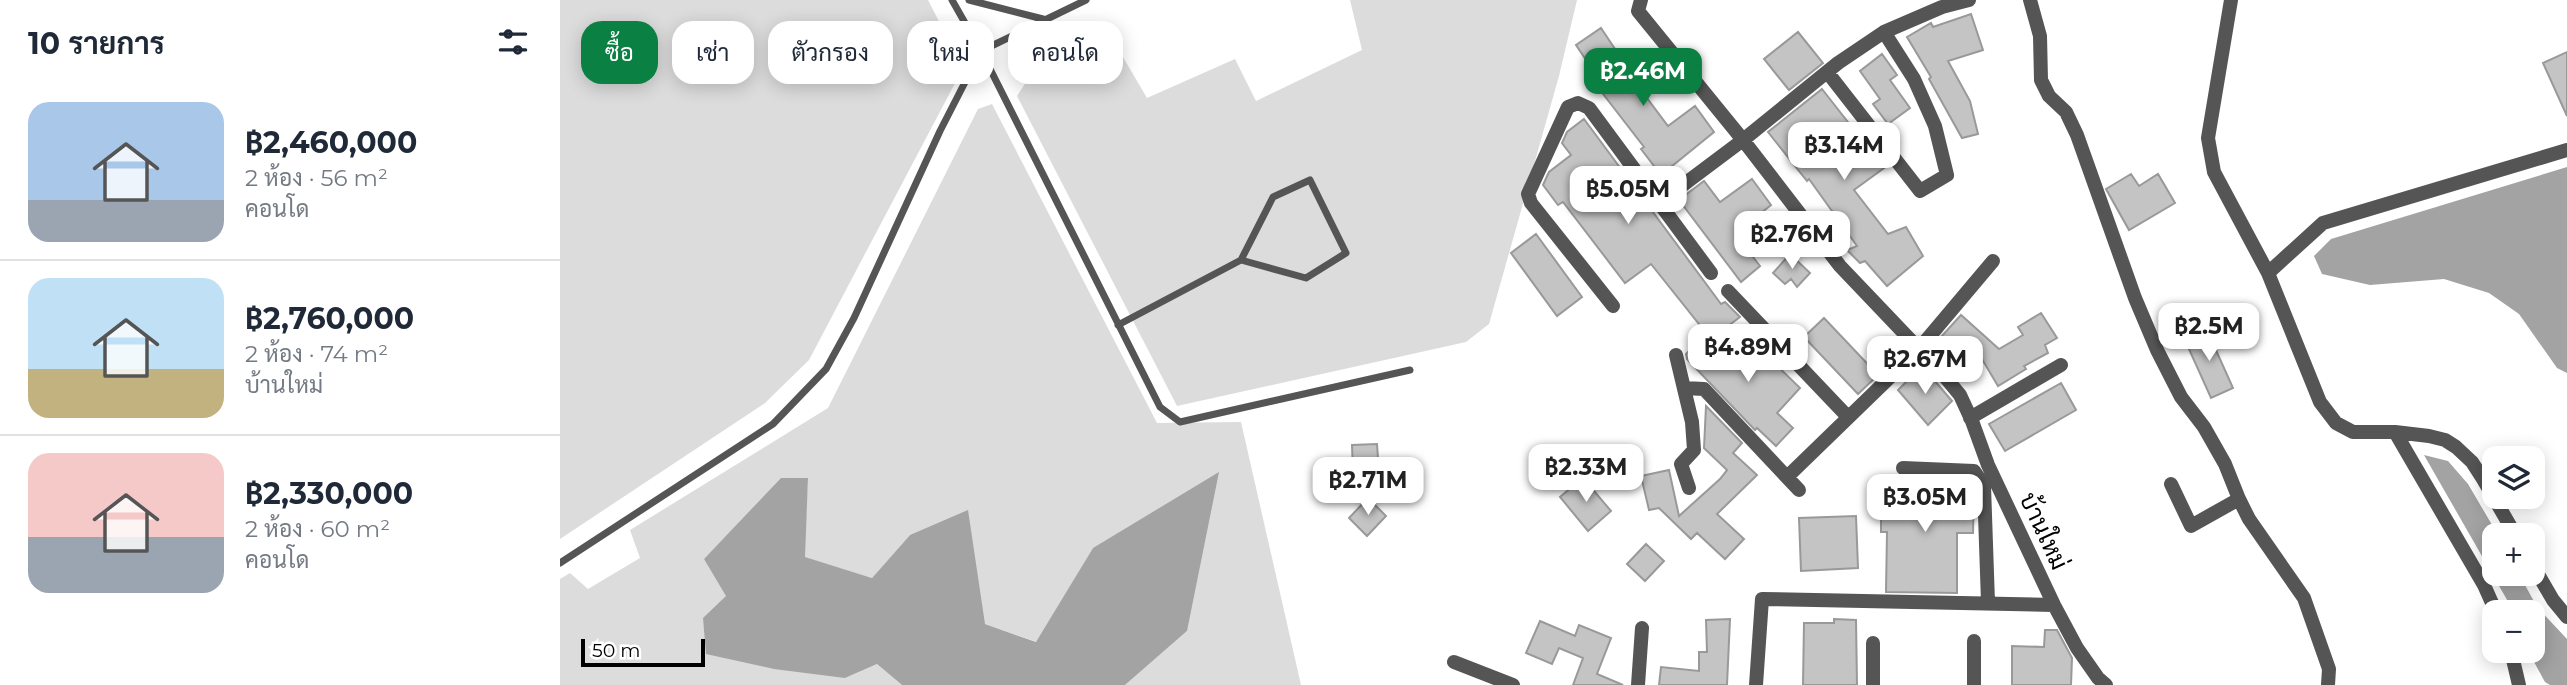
<!DOCTYPE html>
<html lang="th">
<head>
<meta charset="utf-8">
<style>
  body { margin:0; font-family:Montserrat,Sarabun,sans-serif; background:#f6f6f7; color:#1f2937; height:100vh; display:flex; flex-direction:column; font-size:26px; white-space:nowrap }
  * { box-sizing:border-box; margin:0 }
  p { font-size:23px; color:#747a83 }
  .icon { flex:none; width:38px; height:38px; fill:none; stroke:currentColor; stroke-width:2; stroke-linecap:round; stroke-linejoin:round }
  .map { position:relative; flex:1; overflow:hidden }
  .drawer { display:flex; flex-direction:column; background:#fff; width:560px }
  .drawer>* { flex:none }
  .top-card { position:absolute; left:21px; top:21px; width:665px; height:63px; display:flex; gap:14px }
  .tools { position:absolute; left:1922px; top:446px; display:grid; gap:14px }
  .tools a { display:grid; place-items:center; width:63px; height:63px; border-radius:14px; background:#fff; box-shadow:0 4px 18px #0003; font-size:35px }
  .scale { position:absolute; left:21px; bottom:18px; width:124px; box-sizing:border-box; padding-left:7px; border:4px solid #000; border-top:0; font-size:19px; line-height:24px; white-space:nowrap; color:#000; -webkit-text-stroke:5px #fff; paint-order:stroke }
  .price { position:absolute; translate:-50% -60px; padding:0 16px; border-radius:14px; background:#fff; color:#222; font-size:23px; line-height:46px; filter:drop-shadow(0 2px 4px #0008) }
  .price::after { content:''; position:absolute; left:50%; top:42px; width:21px; height:16px; margin-left:-10px; background:inherit; clip-path:polygon(0 0,100% 0,50% 100%) }
  .price.on { background:#0b8043; color:#fff }
  ul { padding:0; list-style:none }
  li { display:flex; align-items:center; gap:21px; height:175px; padding:0 28px }
  li+li { border-top:2px solid #e0e1e3 }
  li span { display:grid; place-items:center; flex:none; width:196px; height:140px; border-radius:21px; color:#555 }
  li>.icon { margin-inline-start:auto }
  span .icon { width:84px; height:84px; fill:#fffc; stroke-width:1 }
  li b { font-size:30px }
  h2 { display:flex; justify-content:space-between; align-items:center; height:84px; padding:0 28px; font-size:30px }
  .chip { padding:0 24px; border-radius:21px; background:#fff; box-shadow:0 4px 18px #0003; font-size:24px; line-height:63px }
  .chip.on { background:#0b8043; color:#fff }
  main { display:flex; flex:1; min-height:0 }
  .map>svg:first-child { display:block }
  .green { fill:#dcdcdc }
  .water { fill:#a3a3a3 }
  .building { fill:#c4c4c4; stroke:#999; stroke-width:2 }
  .lines { fill:none; stroke-linecap:round; stroke-linejoin:round }
  .service { stroke:#555; stroke-width:7 }
  .minor { stroke:#555; stroke-width:14 }
  .labels { text-anchor:middle; dominant-baseline:central; stroke-width:5; stroke-linejoin:round; paint-order:stroke }
  .street-label { font-size:24px; fill:#000; stroke:#fff }
</style>
</head>
<body>
<main>
<section class="drawer">
<h2>10 รายการ<svg class="icon" aria-label="filters" viewBox="0 0 24 24"><path d="M4 7h16M4 17h16"/><circle cx="9" cy="7" r="2"/><circle cx="15" cy="17" r="2"/></svg></h2>
<ul>
<li><span style="background:linear-gradient(#a9c7e8 70%,#9aa5b1 0)"><svg class="icon" aria-label="home" viewBox="0 0 24 24"><path d="M3 11l9-7 9 7M6 9v11h12V9"/></svg></span><div><b>฿2,460,000</b><p>2 ห้อง · 56 m²</p><p>คอนโด</p></div></li>
<li><span style="background:linear-gradient(#bfe0f5 65%,#c2b280 0)"><svg class="icon" aria-label="home" viewBox="0 0 24 24"><path d="M3 11l9-7 9 7M6 9v11h12V9"/></svg></span><div><b>฿2,760,000</b><p>2 ห้อง · 74 m²</p><p>บ้านใหม่</p></div></li>
<li><span style="background:linear-gradient(#f6c9c9 60%,#9aa5b1 0)"><svg class="icon" aria-label="home" viewBox="0 0 24 24"><path d="M3 11l9-7 9 7M6 9v11h12V9"/></svg></span><div><b>฿2,330,000</b><p>2 ห้อง · 60 m²</p><p>คอนโด</p></div></li>
</ul>
</section>
<div class="map">
<svg width="2007" height="685" viewBox="0 0 2007 685">
  <rect width="100%" height="100%" fill="#fff"/>
  <!-- green -->
  <path class="green" d="M0 0H368L403 68 249 360 205 403 0 539Z
    M790 0H1017L999 76 929 324 906 342 617 406 457 96 466 82 553 40 587 98 675 59 696 101 802 50Z
    M432 104 597 423 681 422 741 685H565L627 631 533 548 477 642 425 624 350 535 312 578 244 557 248 478 172 531 144 559 285 678 317 664 342 685H0V579L10 573 28 589 80 558 70 530 268 408 418 109Z"/>
  <!-- water -->
  <path class="water" d="M2007 167V373L1997 368 1959 314 1929 293 1884 279 1810 285 1762 274 1754 256 1771 239Z
    M1864 455 1888 461 1908 484 1938 535 1934 536V574H1959L1977 607 2007 639V685H1990L1985 682 1968 651H1972V612H1954Z
    M659 472 627 631 565 685H342L317 664 285 678 214 669 146 654 143 618 166 596 144 559 221 478H248L245 557 312 578 350 535 408 510 425 624 476 642 533 548Z"/>
  <!-- building -->
  <path class="building" d="M1411 14 1423 50 1388 61 1410 101 1418 134 1402 138 1369 79 1371 77 1347 37 1371 23 1373 27Z
    M1041 28 1057 52 1054 54 1108 126 1135 106 1154 132 1101 175 1081 149 1084 147 1040 90 1044 87 1016 45Z
    M1238 32 1263 63 1229 90 1204 59Z
    M2007 52V116L1983 63Z
    M1322 54 1337 75 1330 80 1350 108 1328 124 1313 104 1320 99 1300 71Z
    M1262 89 1324 168 1294 190 1328 234 1346 227 1363 256 1327 286 1305 261 1300 263 1287 250 1297 246 1249 179 1247 181 1208 132Z
    M1024 119 1161 304 1165 302 1180 317 1151 339 1091 264 1065 283 1003 202 998 205 983 185 989 172 1011 155 1002 143 1007 132Z
    M1571 174 1579 186 1598 174 1615 203 1569 230 1546 189Z
    M1192 179 1211 205 1175 234 1200 266 1181 282 1119 200 1144 181 1160 202Z
    M976 234 1022 297 997 316 951 253Z
    M1230 254 1250 273 1237 287 1231 279 1225 284 1213 273Z
    M1481 313 1497 338 1485 345 1488 353 1464 366 1466 369 1438 386 1422 359 1414 367 1381 337 1401 315 1439 349 1463 335 1458 327Z
    M1264 318 1318 375 1298 394 1244 337Z
    M1646 328 1673 388 1651 398 1624 338Z
    M1193 335 1211 353 1207 356 1240 388 1217 413 1233 428 1216 446 1197 428 1195 430 1148 381 1127 359 1126 354 1143 336 1167 361Z
    M1362 366 1392 401 1368 425 1338 390Z
    M1501 383 1516 410 1445 451 1429 424Z
    M1146 406 1182 443 1173 453 1197 475 1157 514 1184 539 1165 559 1137 533 1131 539 1099 508 1089 510 1081 476 1109 470 1119 516 1160 479 1167 470 1144 448Z
    M817 444 819 472 793 473 792 445Z
    M1023 478 1051 511 1028 531 1000 497Z
    M1321 482 1411 483 1414 488 1413 533H1397V593L1326 592 1327 532H1321Z
    M808 498 826 516 807 536 789 518Z
    M1296 516 1298 568 1241 571 1239 518Z
    M1086 544 1104 561 1085 581 1067 564Z
    M1170 619 1167 685H1099L1101 667 1139 671V652H1147L1146 620Z
    M1274 619 1296 620 1297 685H1243L1244 623H1274Z
    M980 621 1015 636 1019 625 1051 638 1037 674 1063 685H1013L1023 658 999 648 992 664 966 653Z
    M1485 630H1497L1512 658 1511 685H1452V646L1484 647Z"/>
  <g class="lines">
    <!-- service -->
    <path class="service" d="M392 0 421 51 600 407 620 422 850 370
      M409 0 483 19
      M558 325 681 260 713 197 750 180 786 253 746 278 681 260
      M0 563 213 424 266 369 294 318 380 131 421 51 526 0"/>
    <!-- minor -->
    <path class="minor" d="M1081 0 1078 11 1183 140 1280 266 1381 372 1400 395 1412 421 1428 465 1494 605 1517 648 1538 678 1546 685
      M1470 0 1480 36 1481 80 1489 96 1506 112 1517 135 1575 298 1597 350 1621 397 1644 427 1665 464 1679 499 1689 519 1744 598 1769 669 1768 685
      M1671 0 1648 138 1654 172 1708 273 1760 402 1776 423 1793 432H1835L1869 436 1885 440 1896 447 1912 462 1923 479 1956 536
      M1268 73 1360 191 1387 175 1375 126 1354 79 1324 32
      M1099 203 1183 140 1278 63 1324 32 1382 7 1409 0
      M1708 273 1763 223 2007 150
      M1168 291 1287 416
      M1053 306 971 203 968 194 1008 107 1018 103 1029 108 1151 273
      M1116 355 1132 422 1134 450 1121 464 1129 488
      M1124 388 1144 389 1239 490
      M1410 418 1501 365
      M1835 432 1924 585 1936 612
      M1343 468 1414 471 1424 486 1428 602
      M1227 477 1358 350 1433 261
      M1611 484 1631 526 1679 499
      M1972 564 1993 600 2007 617
      M1951 651 1959 685
      M894 662 953 685
      M1078 685 1082 628
      M1196 685 1202 599 1494 605
      M1313 685V643
      M1414 685V641"/>
  </g>
  <g class="labels">
    <!-- street labels -->
    <g class="street-label">
      <text transform="translate(1484 531) rotate(65)">บ้านใหม่</text>
    </g>
  </g>
</svg>
<div class="tools">
<a><svg class="icon" aria-label="layers" viewBox="0 0 24 24"><path d="M12 4l9 5-9 5-9-5zM3 14l9 5 9-5"/></svg></a>
<a>+</a>
<a>−</a>
</div>
<div class="scale">50 m</div>
<b class="price on" style="left:1083px;top:108px">฿2.46M</b>
<b class="price" style="left:1284px;top:182px">฿3.14M</b>
<b class="price" style="left:1068px;top:226px">฿5.05M</b>
<b class="price" style="left:1232px;top:271px">฿2.76M</b>
<b class="price" style="left:1649px;top:363px">฿2.5M</b>
<b class="price" style="left:1188px;top:384px">฿4.89M</b>
<b class="price" style="left:1365px;top:396px">฿2.67M</b>
<b class="price" style="left:1026px;top:504px">฿2.33M</b>
<b class="price" style="left:808px;top:517px">฿2.71M</b>
<b class="price" style="left:1365px;top:534px">฿3.05M</b>
<div class="top-card">
<a class="chip on">ซื้อ</a>
<a class="chip">เช่า</a>
<a class="chip">ตัวกรอง</a>
<a class="chip">ใหม่</a>
<a class="chip">คอนโด</a>
</div>
</div>
</main>
</body>
</html>
